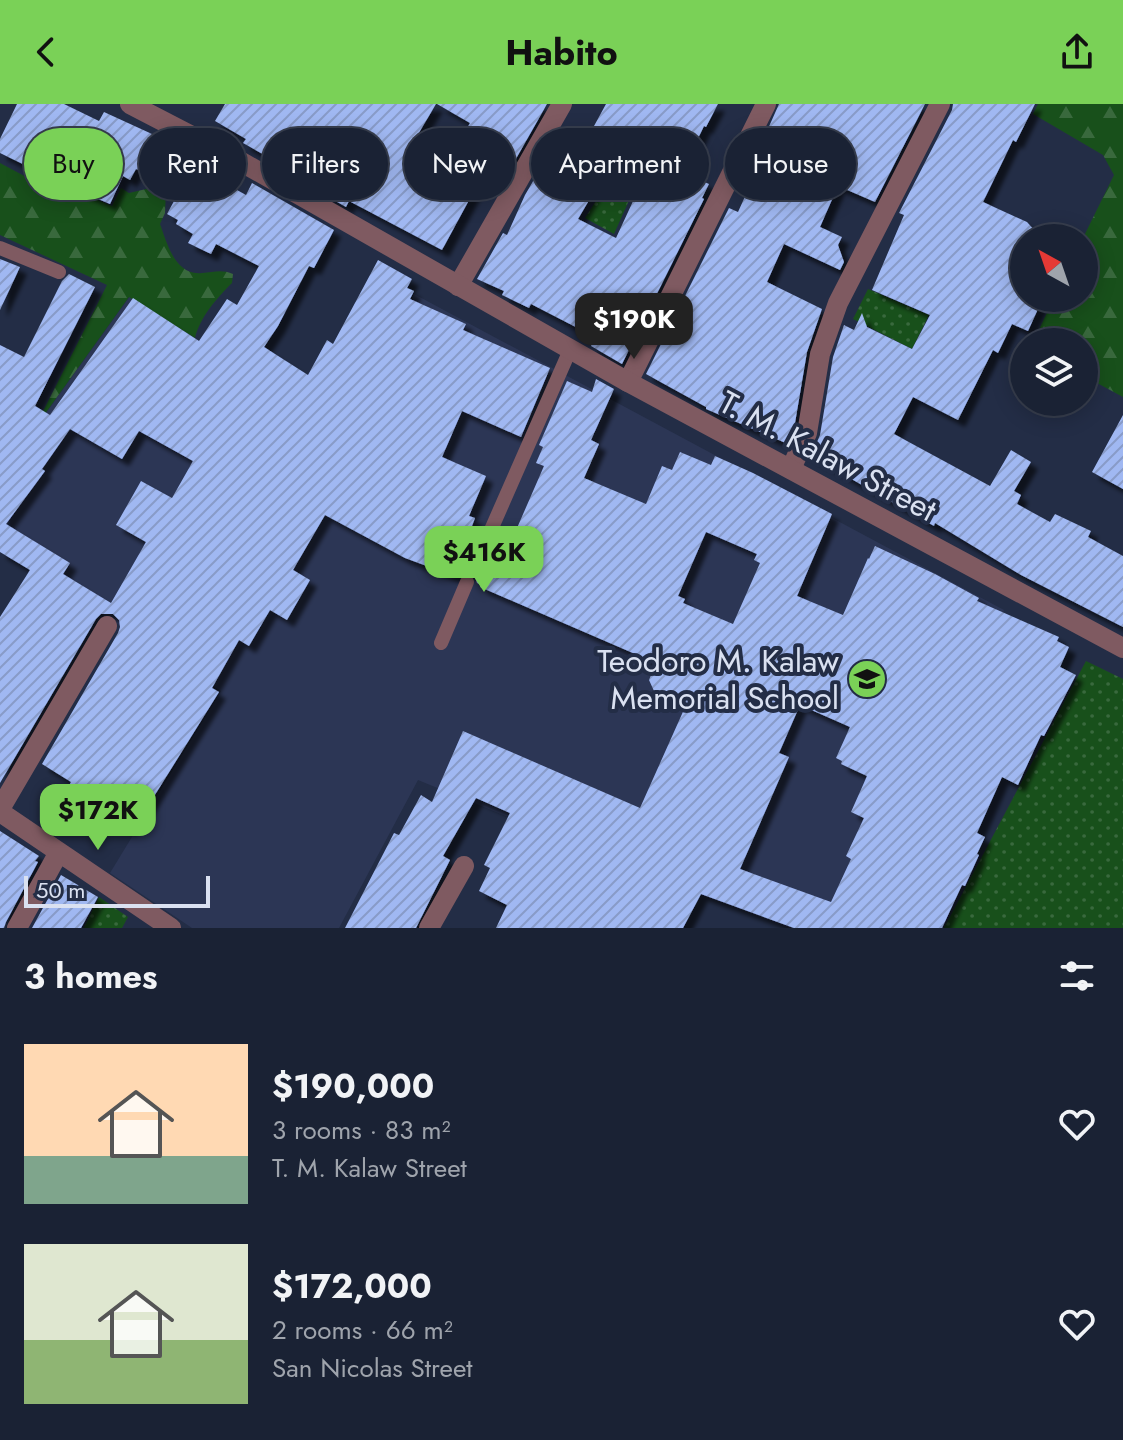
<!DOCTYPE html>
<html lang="en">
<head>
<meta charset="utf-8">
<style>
  body { margin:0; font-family:Jost,sans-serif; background:#232a3c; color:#f1f3f6; height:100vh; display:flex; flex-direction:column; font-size:30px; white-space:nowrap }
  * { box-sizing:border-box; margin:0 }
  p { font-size:26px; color:#9fa4ac }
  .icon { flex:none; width:44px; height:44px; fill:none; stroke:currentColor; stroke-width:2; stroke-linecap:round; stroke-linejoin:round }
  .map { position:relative; height:824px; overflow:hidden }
  .panel { display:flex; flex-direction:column; background:#1a2234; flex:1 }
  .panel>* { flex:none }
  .hud { position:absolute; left:24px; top:24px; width:1076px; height:72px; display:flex; gap:16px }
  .needle { width:52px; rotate:320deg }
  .tools { position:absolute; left:1010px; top:120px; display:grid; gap:16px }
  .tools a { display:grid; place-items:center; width:88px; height:88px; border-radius:50%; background:#1a2234; box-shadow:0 4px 20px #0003,0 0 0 2px #383f4f; font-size:40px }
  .scale { position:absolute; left:24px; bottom:20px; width:186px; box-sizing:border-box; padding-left:8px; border:4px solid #dae1f1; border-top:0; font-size:22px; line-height:28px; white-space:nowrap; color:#dae1f1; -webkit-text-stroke:6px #232d46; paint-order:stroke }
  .price { position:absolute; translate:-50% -68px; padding:0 18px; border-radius:16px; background:#7ad157; color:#111; font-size:26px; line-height:52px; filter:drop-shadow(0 2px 4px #0008) }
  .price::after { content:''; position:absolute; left:50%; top:48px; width:24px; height:18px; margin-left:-12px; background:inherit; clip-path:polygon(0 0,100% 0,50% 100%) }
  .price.selected { background:#222; color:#fff }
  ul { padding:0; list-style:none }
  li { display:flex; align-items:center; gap:24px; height:200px; padding:0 24px }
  li span { display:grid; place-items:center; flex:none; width:224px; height:160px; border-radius:0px; color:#555 }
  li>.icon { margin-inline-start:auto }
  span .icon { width:96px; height:96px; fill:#fffc; stroke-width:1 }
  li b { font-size:34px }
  h2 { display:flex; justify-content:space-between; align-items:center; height:96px; padding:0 24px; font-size:34px }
  .pill { padding:0 28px; border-radius:36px; background:#1a2234; box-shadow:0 4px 20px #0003,0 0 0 2px #383f4f; font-size:28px; line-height:72px }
  .pill.selected { background:#7ad157; color:#111 }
  header { display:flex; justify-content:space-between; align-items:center; height:104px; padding:0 24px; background:#7ad157; color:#111; font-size:36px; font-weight:700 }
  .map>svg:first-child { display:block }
  .built { fill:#2c3655 }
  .grass { fill:url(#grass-dots) }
  .forest { fill:url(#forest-firs) }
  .building { fill:url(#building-hatch); fill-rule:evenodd; filter:url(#shadow) }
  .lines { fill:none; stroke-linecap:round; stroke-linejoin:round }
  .service { stroke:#7f5a61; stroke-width:14 }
  .minor { stroke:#7f5a61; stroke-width:20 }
  .tertiary { stroke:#7f5a61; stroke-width:20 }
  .labels { text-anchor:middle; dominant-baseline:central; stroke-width:8; stroke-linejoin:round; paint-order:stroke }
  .street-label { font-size:32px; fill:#dae1f1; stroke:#232d46 }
  .poi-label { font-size:32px; fill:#dae1f1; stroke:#232d46; text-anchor:end }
</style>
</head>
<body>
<header><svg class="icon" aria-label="back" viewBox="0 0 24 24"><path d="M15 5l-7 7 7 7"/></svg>Habito<svg class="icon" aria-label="share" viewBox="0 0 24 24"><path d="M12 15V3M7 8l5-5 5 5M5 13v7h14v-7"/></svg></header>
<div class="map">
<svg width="1123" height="824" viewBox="0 0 1123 824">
  <defs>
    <pattern id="grass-dots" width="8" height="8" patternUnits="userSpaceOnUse" patternTransform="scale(2)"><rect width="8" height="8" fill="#18501b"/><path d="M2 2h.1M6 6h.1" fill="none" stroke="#39693d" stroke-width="1.8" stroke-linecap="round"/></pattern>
    <pattern id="forest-firs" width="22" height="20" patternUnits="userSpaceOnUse" patternTransform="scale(2)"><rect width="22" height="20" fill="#18501b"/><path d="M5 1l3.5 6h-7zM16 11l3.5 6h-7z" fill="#39693d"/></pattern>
    <pattern id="building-hatch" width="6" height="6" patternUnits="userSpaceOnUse" patternTransform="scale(2)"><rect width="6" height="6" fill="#a0b8f2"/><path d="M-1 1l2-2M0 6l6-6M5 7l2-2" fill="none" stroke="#889bc8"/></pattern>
    <filter id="shadow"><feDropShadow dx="7" dy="7" stdDeviation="2" flood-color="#0009"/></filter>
  </defs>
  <rect width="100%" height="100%" fill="#232d46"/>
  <!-- built -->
  <path class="built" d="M414 190 1004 506 858 824H790L672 780 418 676 339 824H192L110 769 221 587 99 508 0 448V373L130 192 293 297 327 237 377 264Z"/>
  <!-- grass -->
  <path class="grass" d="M661 25 614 130 585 114 615 67Z
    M868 185 929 211 912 245 853 215Z
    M1086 557 1123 575V824H944Z
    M99 793 128 813 122 824H84Z"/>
  <!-- forest -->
  <path class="forest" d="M1038 0H1123V293L1084 272V238H1033L1054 194H1084L1083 134 1114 71 1103 51 1033 10Z
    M0 59 62 92 76 63 96 72 88 92 112 102 121 84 129 89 159 82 166 87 165 109 160 120C167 139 175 172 202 169 214 168 222 165 233 170L232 179C217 194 200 213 195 234L129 193 34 325 107 181 0 131Z"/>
  <!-- building -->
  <path class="building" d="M17 0H64L99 17 104 8 152 30 150 34 183 50 181 55 246 91 252 79 334 126 314 164 309 162 278 222 264 243 308 271 327 236 333 240 378 156 412 175 407 184 414 187 410 195 466 220 463 226 550 264 521 333 462 307 442 353 486 372 469 412 475 414 469 430 477 433 479 440 482 444 489 445 495 441 507 447 544 362 536 359 543 343 539 341 567 277 592 288 596 275 614 285 591 336 599 340 584 374 646 400 662 362 672 366 680 348 711 361 715 352 753 369 832 410 797 492 843 511 868 454 869 455 875 442 935 470 979 494 977 497 1059 533 1057 537 1069 543 1060 563 1076 571 1044 632 1041 631 1018 681 1002 673 977 729 985 733 977 750 979 751 965 782 962 781 942 824H794L701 790 683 824H496L507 801 479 787 490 764 484 761 510 709 476 694 443 752 450 756 416 824H345L394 729 399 731 421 691 432 698 463 627 640 704 686 601 654 587 649 576 656 559 480 483 481 481 477 479 475 473 472 469 467 468 460 472 451 471 405 454 325 411 293 466 310 476 287 516 270 506 249 542 239 536 212 584 219 588 143 710 139 708 128 725 66 687 71 678 42 660 118 529 120 523 119 516 113 510H101L96 515 0 679V513L30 466 0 448V241L24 253 62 177 69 170 95 183 35 302 50 311 133 194 199 237 227 195 237 201 259 162 216 140 211 150 188 139 193 130 176 120 178 116 167 110 180 86 136 65 130 76 123 72 110 100 65 81 62 89 27 72 31 64 0 49V35ZM70 325 122 355 139 327 193 357 172 394 141 377 116 421 146 438 111 499 63 470 70 459 6 420 45 367 42 365ZM706 428 757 450 754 456 760 459 733 520 683 499 685 495 678 492ZM800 601 850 623 836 654 842 657 841 660 867 672 851 708 864 714 846 752 851 755 831 798 740 765 789 653 779 649Z
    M225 0H436L417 32 452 51 470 19 437 0H547L513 60 494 50 442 146 349 97 346 103 264 56 266 52 243 39 246 35 215 17Z
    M606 0H718L706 23 704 22 682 68 709 80 702 94 704 95 622 260 591 242 595 233 531 200 529 204 502 191 504 187 477 175 503 129 507 131 525 91 539 67 558 78 567 63 598 81 578 115 616 134 640 82 594 57 609 30 594 22Z
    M779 0H925L875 98 838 82 820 123 842 133 838 141 844 158 840 166 784 140 767 178 822 205 807 248 794 325 788 340 706 305V303L646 270 729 104 738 108 769 39 763 36Z
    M953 0H1035L1016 38 1013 36 983 98 1027 118 1036 128 1033 134H1024V194H1043L1028 227 1012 220 998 249 993 246 958 316 913 293 894 330 990 382 1011 346 1031 358 1014 387 1021 391 1017 400 1050 418 1055 410 1091 427 1088 433 1123 452V523L1021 471 935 419 934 422 811 352 820 331 833 253 844 221 854 226 862 209 867 223 912 245 930 211 872 186 904 111 899 109 952 6Z
    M0 155 20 163 0 206Z
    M1123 311V385L1092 368Z
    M0 727 39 752 35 757 38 758 6 818 4 824H0Z
    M61 771 98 793 81 824H32Z"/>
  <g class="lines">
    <!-- service -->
    <path class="service" d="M0 144 59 168
      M487 435 570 246
      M441 539 467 478"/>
    <!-- minor -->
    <path class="minor" d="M458 182 562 0
      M628 278 766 0
      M791 365 807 329 820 250 838 199 940 0
      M0 705 107 522
      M0 708 171 824
      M17 824 59 748
      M429 824 464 762"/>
    <!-- tertiary -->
    <path class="tertiary" d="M130 0 238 56 628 278 1123 544"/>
  </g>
  <!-- icons -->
  <defs>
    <symbol id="school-disc" viewBox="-11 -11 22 22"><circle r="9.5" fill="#7ad157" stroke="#232d46"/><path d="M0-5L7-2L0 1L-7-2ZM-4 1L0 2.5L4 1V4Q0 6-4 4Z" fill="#111"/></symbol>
  </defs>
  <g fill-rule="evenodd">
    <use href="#school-disc" x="845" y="553" width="44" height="44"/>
  </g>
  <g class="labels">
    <!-- street labels -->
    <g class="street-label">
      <text transform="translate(828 352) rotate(28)">T. M. Kalaw Street</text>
    </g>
    <!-- poi labels -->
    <g class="poi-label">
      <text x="839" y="557">Teodoro M. Kalaw<tspan x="839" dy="37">Memorial School</tspan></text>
    </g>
  </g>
</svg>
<div class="tools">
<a><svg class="needle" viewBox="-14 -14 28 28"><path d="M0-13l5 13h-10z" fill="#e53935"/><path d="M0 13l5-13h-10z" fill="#9fa4ac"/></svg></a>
<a><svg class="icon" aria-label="layers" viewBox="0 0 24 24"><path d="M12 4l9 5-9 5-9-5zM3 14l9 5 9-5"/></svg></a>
</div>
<div class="scale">50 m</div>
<b class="price selected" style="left:634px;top:257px">$190K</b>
<b class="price" style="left:484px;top:490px">$416K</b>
<b class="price" style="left:98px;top:748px">$172K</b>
<div class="hud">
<a class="pill selected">Buy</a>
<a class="pill">Rent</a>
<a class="pill">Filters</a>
<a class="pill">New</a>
<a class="pill">Apartment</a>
<a class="pill">House</a>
</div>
</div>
<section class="panel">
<h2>3 homes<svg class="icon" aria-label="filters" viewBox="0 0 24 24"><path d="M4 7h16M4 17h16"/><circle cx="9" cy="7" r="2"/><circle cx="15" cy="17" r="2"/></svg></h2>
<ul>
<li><span style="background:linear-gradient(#ffd9b3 70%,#7fa58c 0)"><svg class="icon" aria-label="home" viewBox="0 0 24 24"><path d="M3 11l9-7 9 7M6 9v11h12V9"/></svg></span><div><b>$190,000</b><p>3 rooms · 83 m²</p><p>T. M. Kalaw Street</p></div><svg class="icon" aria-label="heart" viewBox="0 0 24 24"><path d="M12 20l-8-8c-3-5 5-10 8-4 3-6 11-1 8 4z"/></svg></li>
<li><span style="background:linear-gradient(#dfe7d0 60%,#8fb573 0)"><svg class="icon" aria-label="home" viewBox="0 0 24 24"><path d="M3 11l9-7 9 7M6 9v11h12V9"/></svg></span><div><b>$172,000</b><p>2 rooms · 66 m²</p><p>San Nicolas Street</p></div><svg class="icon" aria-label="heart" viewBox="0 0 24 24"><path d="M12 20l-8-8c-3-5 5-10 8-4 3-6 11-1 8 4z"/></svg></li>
</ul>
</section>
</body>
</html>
